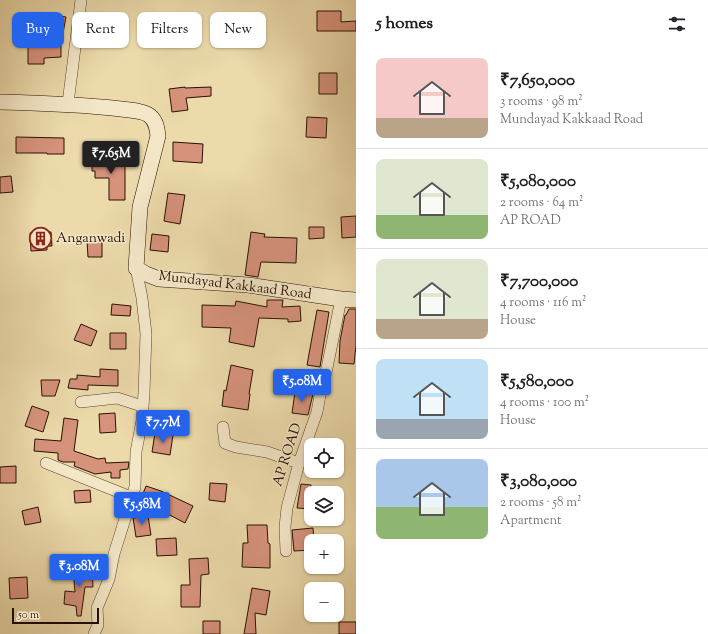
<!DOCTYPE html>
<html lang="en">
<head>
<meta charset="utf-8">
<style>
  body { margin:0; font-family:"Sorts Mill Goudy",serif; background:#f2f2f2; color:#202124; height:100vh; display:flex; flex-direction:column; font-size:15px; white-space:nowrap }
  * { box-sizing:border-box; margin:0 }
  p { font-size:13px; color:#757577 }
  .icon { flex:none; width:22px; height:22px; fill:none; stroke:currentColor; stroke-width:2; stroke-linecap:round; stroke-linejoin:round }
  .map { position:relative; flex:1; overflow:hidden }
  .sheet { display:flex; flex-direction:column; background:#fff; width:352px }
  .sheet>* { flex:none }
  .hud { position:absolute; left:12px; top:12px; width:284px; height:36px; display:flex; gap:8px }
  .fabs { position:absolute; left:304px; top:438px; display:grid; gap:8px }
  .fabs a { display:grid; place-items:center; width:40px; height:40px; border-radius:8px; background:#fff; box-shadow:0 1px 3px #0004; font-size:20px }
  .scale { position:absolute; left:12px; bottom:10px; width:87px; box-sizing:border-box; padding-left:4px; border:2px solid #2a1001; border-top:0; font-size:11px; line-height:14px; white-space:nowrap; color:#2a1001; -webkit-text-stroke:3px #f3e7c8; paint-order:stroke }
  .price { position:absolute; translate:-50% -34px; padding:0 9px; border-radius:4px; background:#2563eb; color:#fff; font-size:13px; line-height:26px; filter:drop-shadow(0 1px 2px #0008) }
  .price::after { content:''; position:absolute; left:50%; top:24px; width:12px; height:9px; margin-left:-6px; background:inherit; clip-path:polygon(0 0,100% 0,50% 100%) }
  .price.selected { background:#222; color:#fff }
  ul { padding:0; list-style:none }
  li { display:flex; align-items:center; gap:12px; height:100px; padding:0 20px }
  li+li { border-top:1px solid #e0e0e0 }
  li span { display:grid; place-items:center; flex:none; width:112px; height:80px; border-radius:8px; color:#555 }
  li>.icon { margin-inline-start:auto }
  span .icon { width:48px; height:48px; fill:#fffc; stroke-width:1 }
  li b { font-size:17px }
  h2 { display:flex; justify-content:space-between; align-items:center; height:48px; padding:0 20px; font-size:17px }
  .chip { padding:0 14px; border-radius:8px; background:#fff; box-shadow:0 1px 3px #0004; font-size:14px; line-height:36px }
  .chip.selected { background:#2563eb; color:#fff }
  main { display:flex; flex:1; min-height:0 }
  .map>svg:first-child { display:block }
  .building { fill:#d6927b; stroke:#2a1001 }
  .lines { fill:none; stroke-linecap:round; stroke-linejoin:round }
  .minor-casing { stroke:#5a422c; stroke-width:12 }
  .secondary-casing { stroke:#2a1001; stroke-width:16 }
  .minor { stroke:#f3e7c8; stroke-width:11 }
  .secondary { stroke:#f3e7c8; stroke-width:15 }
  .labels { text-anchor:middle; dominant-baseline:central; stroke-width:3; stroke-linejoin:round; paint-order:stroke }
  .poi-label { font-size:14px; fill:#2a1001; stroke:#f3e7c8; text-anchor:start }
  .street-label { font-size:14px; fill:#2a1001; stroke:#f3e7c8 }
</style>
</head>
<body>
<main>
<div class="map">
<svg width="356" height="634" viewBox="0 0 356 634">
  <rect width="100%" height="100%" fill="#ecdaab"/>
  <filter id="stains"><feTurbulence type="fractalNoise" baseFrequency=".005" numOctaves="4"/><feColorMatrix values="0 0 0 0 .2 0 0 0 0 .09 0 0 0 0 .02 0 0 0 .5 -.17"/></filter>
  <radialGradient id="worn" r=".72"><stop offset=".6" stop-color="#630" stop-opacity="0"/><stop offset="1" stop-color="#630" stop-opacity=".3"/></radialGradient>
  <!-- building -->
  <path class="building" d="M317 11H341V22L356 21V31H317Z
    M41 13 66 17 63 33 38 28Z
    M28 46H61V57L44 58V64H28Z
    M319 73H337V94H319Z
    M185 87V88L211 87V96L186 98 188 110 172 112 169 89Z
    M307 117 327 118 326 138 306 137Z
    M16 137 64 138V154H47V153H16Z
    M173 142 203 144 202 163 173 161Z
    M96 155 115 156 114 163H125V200H109V178H95V171H92V161H96Z
    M11 176 13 192 0 193V177Z
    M168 193 185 195 180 224 164 221Z
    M356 216V237L342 238 341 217Z
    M309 227H324V238L309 239Z
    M51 232 52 246H47V250L31 251 30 233Z
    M251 232 265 234 264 237 297 238 296 263 261 262 258 277 245 275Z
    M152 234 169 236 168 252 150 250Z
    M87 241H102V257H88Z
    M267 300H283L282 307 300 306 301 321 288 322V319L259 318 254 347 229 342 231 328 202 327V305L235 306 236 301 267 307Z
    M112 304 131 306 130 316 111 315Z
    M349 309H356V345L354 364 339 363 340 341 345 315H346Z
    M317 310 329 312 320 367 307 365Z
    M81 324 97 331 91 346 74 340Z
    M110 333H126V349H110Z
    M231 365 253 370 249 394H250L248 410 222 406 224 390 226 391Z
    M100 369 118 370V386L88 385V390L68 388 70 379H77V375L100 377Z
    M41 380H60L55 396H42Z
    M295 392 313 394 308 415 292 413Z
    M32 406 49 412 43 432 25 426Z
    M115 413 116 432 100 433 99 414Z
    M64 418 78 420 74 451 98 459 105 458 106 463 129 462 128 469 120 470V478H111V472L95 474 74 466 75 462H63L58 460V453L34 451 35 439 61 441Z
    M155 433 173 435 170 455 152 452Z
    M16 466V483H0V467Z
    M210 483 227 484 225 502 209 500Z
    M301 484 311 485V509L297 508Z
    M146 486 161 491 193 506 185 523 166 513 139 504Z
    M90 490 91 502 75 503 74 491Z
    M38 507 41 522 25 525 22 511Z
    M148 516 151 535 136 537 133 518Z
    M247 525H267L268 543 270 544V568L242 567 243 543H248Z
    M313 528 314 541H311V550L294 551 292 530Z
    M176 538 177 555 157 556 156 539Z
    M208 558 209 574 201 575 200 607H181V585H190L189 559Z
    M92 567 93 587H85L81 616H77L76 606 64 604 65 591 75 592 73 569Z
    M27 577 28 598 10 599 9 578Z
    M252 588 270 591 266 615 255 613 256 634H244Z
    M203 621H220V634H203Z
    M339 622H356V634H339Z"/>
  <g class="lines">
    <defs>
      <path id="minor" d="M68 103 81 0
        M81 402 117 398 142 406
        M223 427 225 443 236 447 267 452 299 463
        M46 463 131 497
        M286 551 285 527 287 508 299 463 317 412 320 395 327 368 341 299
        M94 634 98 625 97 608 109 579 114 554 135 487 136 452 142 420 144 393 146 334 142 298 136 268"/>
      <path id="secondary" d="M0 102C41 103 80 104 121 109 128 110 145 111 150 116 156 121 157 128 158 136L140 207 136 268 146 274 159 279 248 285 341 299 356 300"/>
    </defs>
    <!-- minor casing -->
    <use href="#minor" class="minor-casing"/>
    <!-- secondary casing -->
    <use href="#secondary" class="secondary-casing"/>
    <!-- minor -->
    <use href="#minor" class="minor"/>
    <!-- secondary -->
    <use href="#secondary" class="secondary"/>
  </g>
  <!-- icons -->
  <defs>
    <symbol id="building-ring" viewBox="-11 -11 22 22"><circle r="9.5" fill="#f3e7c8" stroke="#8f2418" stroke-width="1.5"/><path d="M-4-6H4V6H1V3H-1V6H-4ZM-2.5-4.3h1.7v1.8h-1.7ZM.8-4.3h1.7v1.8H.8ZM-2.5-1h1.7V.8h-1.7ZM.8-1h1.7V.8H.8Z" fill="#8f2418"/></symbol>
  </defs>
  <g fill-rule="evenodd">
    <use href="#building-ring" x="28" y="226" width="25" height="25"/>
  </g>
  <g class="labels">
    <!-- poi labels -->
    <g class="poi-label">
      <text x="56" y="239">Anganwadi</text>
    </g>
    <!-- street labels -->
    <g class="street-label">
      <text transform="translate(235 286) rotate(7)">Mundayad Kakkaad Road</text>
      <text transform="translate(288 455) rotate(-72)">AP ROAD</text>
    </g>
  </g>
  <rect width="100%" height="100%" filter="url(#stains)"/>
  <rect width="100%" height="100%" fill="url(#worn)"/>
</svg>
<div class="fabs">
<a><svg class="icon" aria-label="locate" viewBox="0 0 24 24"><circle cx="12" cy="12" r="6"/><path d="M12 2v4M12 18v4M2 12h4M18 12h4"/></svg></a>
<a><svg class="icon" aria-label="layers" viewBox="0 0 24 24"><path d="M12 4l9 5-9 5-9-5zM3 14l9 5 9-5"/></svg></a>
<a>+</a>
<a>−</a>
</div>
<div class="scale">50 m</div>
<b class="price selected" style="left:111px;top:175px">₹7.65M</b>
<b class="price" style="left:302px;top:403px">₹5.08M</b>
<b class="price" style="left:163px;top:444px">₹7.7M</b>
<b class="price" style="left:142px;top:526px">₹5.58M</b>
<b class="price" style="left:79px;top:588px">₹3.08M</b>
<div class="hud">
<a class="chip selected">Buy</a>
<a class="chip">Rent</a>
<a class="chip">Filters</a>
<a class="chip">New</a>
</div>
</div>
<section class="sheet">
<h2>5 homes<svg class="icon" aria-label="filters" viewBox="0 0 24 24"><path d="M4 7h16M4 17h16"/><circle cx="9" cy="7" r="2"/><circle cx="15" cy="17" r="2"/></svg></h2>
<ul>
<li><span style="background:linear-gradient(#f6c9c9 75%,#b9a48a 0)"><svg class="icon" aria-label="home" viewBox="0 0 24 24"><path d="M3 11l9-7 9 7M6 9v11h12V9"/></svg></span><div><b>₹7,650,000</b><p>3 rooms · 98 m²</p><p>Mundayad Kakkaad Road</p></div></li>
<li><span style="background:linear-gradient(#dfe7d0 70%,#8fb573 0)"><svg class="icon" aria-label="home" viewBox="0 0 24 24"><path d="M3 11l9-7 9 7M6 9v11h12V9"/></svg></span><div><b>₹5,080,000</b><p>2 rooms · 64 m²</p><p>AP ROAD</p></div></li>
<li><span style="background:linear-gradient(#dfe7d0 75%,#b9a48a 0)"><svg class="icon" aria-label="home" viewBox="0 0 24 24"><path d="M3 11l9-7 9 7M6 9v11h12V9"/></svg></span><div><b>₹7,700,000</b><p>4 rooms · 116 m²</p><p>House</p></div></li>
<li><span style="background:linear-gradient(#bfe0f5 75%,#9aa5b1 0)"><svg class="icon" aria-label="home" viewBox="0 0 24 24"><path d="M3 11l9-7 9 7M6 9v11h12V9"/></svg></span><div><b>₹5,580,000</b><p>4 rooms · 100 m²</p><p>House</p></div></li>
<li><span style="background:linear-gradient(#a9c7e8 60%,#8fb573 0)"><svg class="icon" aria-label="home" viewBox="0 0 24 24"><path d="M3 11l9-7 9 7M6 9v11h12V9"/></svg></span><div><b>₹3,080,000</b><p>2 rooms · 58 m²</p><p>Apartment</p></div></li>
</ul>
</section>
</main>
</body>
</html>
